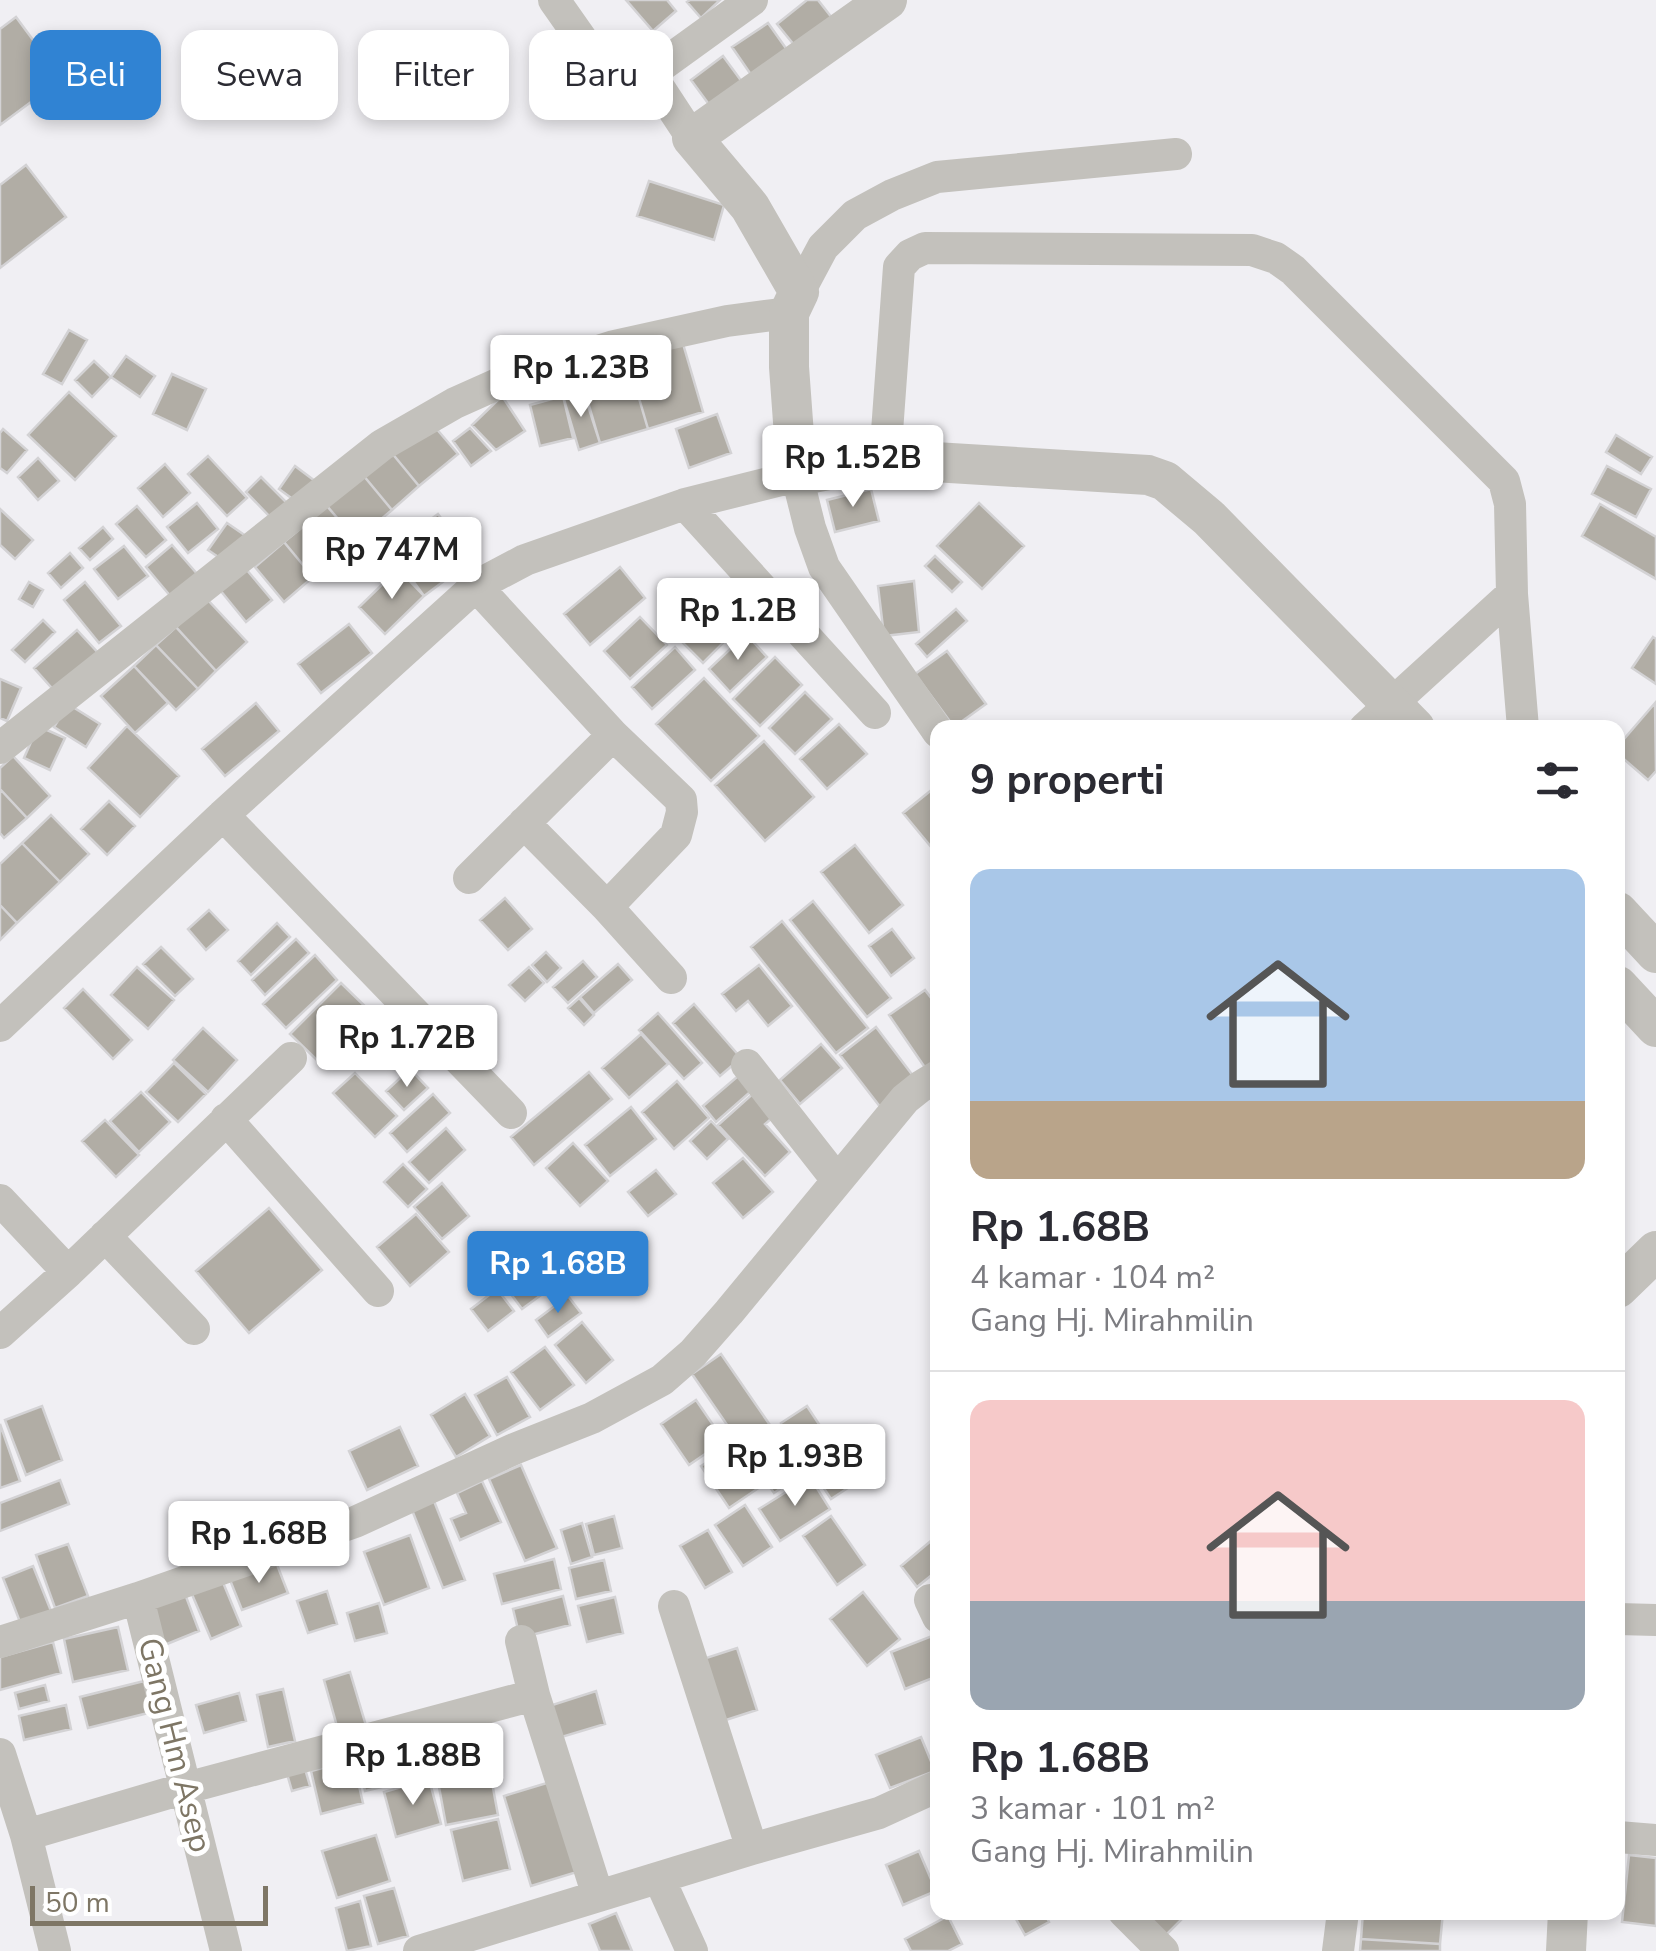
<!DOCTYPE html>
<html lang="id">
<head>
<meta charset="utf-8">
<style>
  body { margin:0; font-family:"Nunito Sans",sans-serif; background:#f7f7f7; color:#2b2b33; height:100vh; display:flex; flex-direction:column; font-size:38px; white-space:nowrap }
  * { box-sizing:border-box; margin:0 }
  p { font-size:32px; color:#7c7c81 }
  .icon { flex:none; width:55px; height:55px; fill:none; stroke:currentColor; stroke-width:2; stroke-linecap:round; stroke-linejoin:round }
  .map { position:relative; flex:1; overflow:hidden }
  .details { position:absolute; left:930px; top:720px; width:695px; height:1200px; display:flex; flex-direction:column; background:#fff; border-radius:20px; box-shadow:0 5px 15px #0003 }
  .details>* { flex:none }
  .top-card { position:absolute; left:30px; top:30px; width:750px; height:90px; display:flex; gap:20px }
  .scale { position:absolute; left:30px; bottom:25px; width:238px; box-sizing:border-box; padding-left:10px; border:5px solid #7e7665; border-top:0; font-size:28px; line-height:35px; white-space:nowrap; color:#7e7665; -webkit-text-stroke:8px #fff; paint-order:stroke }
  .price { position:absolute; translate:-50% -85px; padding:0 22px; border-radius:10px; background:#fff; color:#222; font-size:32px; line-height:65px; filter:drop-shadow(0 2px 5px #0008) }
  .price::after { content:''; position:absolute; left:50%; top:60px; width:30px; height:22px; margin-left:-15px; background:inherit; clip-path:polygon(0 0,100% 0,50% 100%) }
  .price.active { background:#3083d3; color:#fff }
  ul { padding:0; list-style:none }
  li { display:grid; align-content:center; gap:20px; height:530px; padding:0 40px }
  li+li { border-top:2px solid #e1e1e2 }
  li span { display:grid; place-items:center; height:310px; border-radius:20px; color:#555 }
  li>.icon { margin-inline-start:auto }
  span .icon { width:180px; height:180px; fill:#fffc; stroke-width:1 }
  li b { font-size:42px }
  h2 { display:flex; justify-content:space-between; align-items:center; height:120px; padding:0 40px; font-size:42px }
  .pill { padding:0 35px; border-radius:20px; background:#fff; box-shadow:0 5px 15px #0003; font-size:35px; line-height:90px }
  .pill.active { background:#3083d3; color:#fff }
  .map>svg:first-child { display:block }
  .building { fill:#b1ada5; stroke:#d3d2d4; stroke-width:2.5 }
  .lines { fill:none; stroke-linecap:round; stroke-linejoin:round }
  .minor { stroke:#c3c1bc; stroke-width:32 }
  .tertiary { stroke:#c3c1bc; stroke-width:40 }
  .labels { text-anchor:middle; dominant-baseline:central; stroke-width:10; stroke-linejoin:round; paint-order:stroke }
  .street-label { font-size:32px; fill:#7e7665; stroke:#fff }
</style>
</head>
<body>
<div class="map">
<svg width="1656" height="1951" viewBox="0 0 1656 1951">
  <rect width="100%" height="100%" fill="#f0eff3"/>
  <!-- building -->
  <path class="building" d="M626 0H667L676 11 653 31Z
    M690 0H720L701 18 687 2Z
    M807 0H818L836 23 799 51 777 24Z
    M16 17 62 79 0 125V29Z
    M768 23 790 54 754 79 732 47Z
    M723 56 748 90 716 114 691 80Z
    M26 165 66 217 0 268V185Z
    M649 181 724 205 714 240 637 216Z
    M69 330 87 340 62 384 43 374Z
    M681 337 703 412 648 429 626 354Z
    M626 354 648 429 600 443 578 368Z
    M126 356 155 376 140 397 111 377Z
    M94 361 111 377 92 397 75 380Z
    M172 374 206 389 187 430 153 414Z
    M583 390 600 443 579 450 563 396Z
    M69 392 116 436 75 480 28 435Z
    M502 396 525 431 496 450 472 425Z
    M563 396 573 438 540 446 530 405Z
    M717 414 731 453 689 468 676 429Z
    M429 420 458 454 419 486 391 452Z
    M470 428 491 451 471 466 453 441Z
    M3 429 27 450 7 473 0 468V433Z
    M1616 435 1652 457 1641 474 1606 452Z
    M391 452 419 486 392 510 363 475Z
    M208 456 247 498 227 516 188 474Z
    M38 458 59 481 38 500 18 477Z
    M165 464 190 493 163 517 138 488Z
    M295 466 315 481 298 503 279 489Z
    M1607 466 1651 489 1636 517 1592 494Z
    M363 475 392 510 356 540 327 506Z
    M261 477 289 505 273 520 246 492Z
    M871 489 879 521 835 532 827 500Z
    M197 503 218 529 188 553 167 527Z
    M979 503 1024 546 982 589 937 546Z
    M1600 504 1656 537V579L1582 536Z
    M137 506 166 540 146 557 116 524Z
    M327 506 356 540 335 558 306 524Z
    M0 509 33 540 15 559 0 545Z
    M438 514 472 560 424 596 390 549Z
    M227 523 246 536 227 563 208 550Z
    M306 524 335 558 313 577 284 542Z
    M103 527 113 539 90 560 79 548Z
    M284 542 313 577 284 602 255 567Z
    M172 545 199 576 172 598 146 567Z
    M124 546 148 576 118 599 94 569Z
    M70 553 83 568 61 588 48 573Z
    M935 556 962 582 952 592 925 566Z
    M620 567 645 598 590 645 564 614Z
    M246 569 272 600 246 622 220 590Z
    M398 569 424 596 385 634 359 607Z
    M914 581 919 632 884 636 878 586Z
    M29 582 43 590 33 607 19 599Z
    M85 582 121 626 99 643 64 600Z
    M715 589 746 620 703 663 672 632Z
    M206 598 247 642 216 671 176 627Z
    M956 609 967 621 927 657 916 644Z
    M640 617 667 645 630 679 604 651Z
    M43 620 55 632 25 662 12 650Z
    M349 624 372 653 321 693 298 664Z
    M176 627 216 671 198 689 156 645Z
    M77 630 101 656 58 695 34 668Z
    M746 634 767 657 730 692 709 669Z
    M1653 637 1656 639V684L1632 668Z
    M156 645 198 689 176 710 134 666Z
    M675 647 695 670 652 709 632 687Z
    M947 651 986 704 954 727 915 674Z
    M775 657 802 685 760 726 733 699Z
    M134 666 168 703 135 733 101 696Z
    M704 678 759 736 711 781 656 724Z
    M0 679 21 688 7 721 0 718Z
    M805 692 832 719 795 754 769 728Z
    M256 703 279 731 225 776 202 749Z
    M1655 703 1656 771 1648 780 1618 754V746Z
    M68 704 100 724 86 747 54 727Z
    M839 724 867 754 827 789 800 759Z
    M38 726 65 738 50 770 24 758Z
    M127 726 179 776 140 817 88 768Z
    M764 741 814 797 765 841 715 785Z
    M13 756 50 796 27 818 0 789V768Z
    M934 788 938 792 937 854 903 813Z
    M0 789 27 818 4 838 0 833Z
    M109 801 135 826 107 855 81 829Z
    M51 815 89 854 60 882 22 843Z
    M22 843 60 882 17 923 0 905V864Z
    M855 845 903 905 869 933 821 872Z
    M505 898 532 929 508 950 480 920Z
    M813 901 891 998 867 1017 790 920Z
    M0 905 17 923 0 940Z
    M209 910 228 930 206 950 188 929Z
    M782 921 868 1028 836 1053 751 947Z
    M277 923 290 937 251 975 238 961Z
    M892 929 914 958 891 976 869 946Z
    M296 939 309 953 265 995 252 980Z
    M161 947 193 979 175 996 143 964Z
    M546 952 561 968 547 982 532 965Z
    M315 955 337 980 286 1028 263 1004Z
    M583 961 597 977 568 1003 553 987Z
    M618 964 632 980 594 1013 580 997Z
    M759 965 792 1006 768 1026 748 1001 736 1011 722 994Z
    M137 967 174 1000 148 1029 111 995Z
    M529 967 544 983 525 1001 509 985Z
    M341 983 373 1014 322 1065 290 1034Z
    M83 989 132 1040 113 1059 64 1008Z
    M925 990 938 1007V1065L928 1072 889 1015Z
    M579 998 594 1015 584 1025 568 1008Z
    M694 1004 741 1058 720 1076 673 1023Z
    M658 1013 702 1063 684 1079 639 1030Z
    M876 1027 917 1081 881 1108 840 1055Z
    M203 1028 237 1060 208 1092 173 1060Z
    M641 1034 668 1064 629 1098 602 1068Z
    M821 1044 842 1068 800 1104 780 1080Z
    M174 1063 206 1094 178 1122 146 1092Z
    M410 1069 428 1088 404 1110 386 1091Z
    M744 1071 757 1086 716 1122 703 1106Z
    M589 1072 612 1099 534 1165 511 1137Z
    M355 1073 397 1116 375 1137 333 1093Z
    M677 1081 709 1118 674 1149 642 1112Z
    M757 1090 778 1113 765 1124 790 1152 765 1176 718 1125Z
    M141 1092 170 1122 139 1152 110 1121Z
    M433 1094 450 1113 407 1152 390 1133Z
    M631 1107 656 1139 610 1176 585 1145Z
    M105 1120 139 1155 116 1177 82 1141Z
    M711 1121 728 1139 707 1159 690 1141Z
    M446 1128 465 1150 429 1183 409 1162Z
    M573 1143 608 1181 580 1206 546 1168Z
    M743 1158 773 1192 743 1218 713 1183Z
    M403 1164 427 1189 408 1207 384 1182Z
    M656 1170 676 1194 648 1216 628 1192Z
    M442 1183 469 1216 442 1239 414 1207Z
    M269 1208 322 1270 249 1333 196 1271Z
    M416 1214 449 1252 410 1286 377 1247Z
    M533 1253 556 1284 522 1309 499 1278Z
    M497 1289 514 1311 488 1331 471 1309Z
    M568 1296 581 1313 548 1337 536 1320Z
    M582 1322 613 1360 586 1383 555 1345Z
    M545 1347 574 1385 540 1410 511 1372Z
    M721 1354 803 1473 774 1493 692 1374Z
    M507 1377 530 1417 497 1435 475 1395Z
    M465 1394 490 1436 456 1457 431 1415Z
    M696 1400 724 1441 689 1465 661 1424Z
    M42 1406 62 1460 26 1475 5 1420Z
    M807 1406 857 1482 831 1499 781 1423Z
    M0 1424 20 1481 0 1488Z
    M400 1427 418 1466 367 1490 349 1451Z
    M735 1444 763 1485 729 1508 701 1466Z
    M521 1465 557 1548 525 1561 489 1479Z
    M810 1477 830 1509 780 1541 759 1509Z
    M60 1480 69 1504 0 1531V1503Z
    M482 1481 501 1522 460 1540 451 1519 466 1513 457 1493Z
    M434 1501 465 1580 443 1588 412 1510Z
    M745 1505 772 1547 743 1566 715 1525Z
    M614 1516 622 1548 594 1555 586 1524Z
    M831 1516 865 1565 837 1585 803 1536Z
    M582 1523 592 1557 571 1564 561 1530Z
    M708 1530 732 1572 705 1588 680 1546Z
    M410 1535 429 1588 384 1605 364 1552Z
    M938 1535V1570L917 1587 901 1566Z
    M68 1544 88 1596 55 1608 36 1555Z
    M554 1559 561 1589 502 1604 494 1574Z
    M604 1560 611 1591 576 1599 569 1568Z
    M276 1562 288 1593 242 1610 230 1580Z
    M33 1566 51 1611 20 1622 3 1578Z
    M222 1580 241 1626 211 1639 191 1592Z
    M327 1591 337 1624 308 1633 297 1601Z
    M863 1592 900 1639 867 1666 830 1619Z
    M185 1594 199 1631 162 1646 148 1609Z
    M563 1596 570 1625 520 1638 513 1609Z
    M615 1597 623 1633 587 1642 578 1606Z
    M379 1603 387 1633 355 1641 347 1613Z
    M118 1627 128 1670 73 1682 64 1639Z
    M932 1636 938 1650V1676L905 1689 891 1652Z
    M53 1642 61 1673 0 1690V1657Z
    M737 1648 757 1710 723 1721 703 1659Z
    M350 1672 367 1729 340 1737 324 1680Z
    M144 1681 152 1712 88 1728 80 1697Z
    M45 1685 49 1701 19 1709 15 1693Z
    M283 1689 295 1741 268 1747 257 1695Z
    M596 1691 605 1724 555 1739 546 1707Z
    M239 1693 246 1721 204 1733 196 1705Z
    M66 1705 71 1729 24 1740 19 1716Z
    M423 1733 432 1775 365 1791 356 1749Z
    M473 1734 479 1770 436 1778 430 1742Z
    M921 1737 935 1771 890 1788 876 1755Z
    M353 1760 363 1803 321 1814 311 1771Z
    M303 1762 310 1786 292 1791 285 1767Z
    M491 1777 498 1815 446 1825 439 1787Z
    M429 1779 441 1824 396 1837 384 1792Z
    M550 1782 577 1872 531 1886 504 1796Z
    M498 1819 510 1869 463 1881 451 1830Z
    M376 1835 390 1881 337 1898 322 1851Z
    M919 1851 936 1891 903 1905 886 1865Z
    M1629 1855 1656 1858V1926L1622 1922Z
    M394 1888 408 1936 378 1944 364 1896Z
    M360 1901 371 1946 347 1951 336 1908Z
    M1012 1912H1044L1049 1922 1025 1935Z
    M1139 1912H1189L1163 1938Z
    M1363 1912H1443L1440 1944 1361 1939Z
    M616 1913 632 1951H600L589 1924Z
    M948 1916 962 1944 948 1951H911L905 1939Z
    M1361 1939 1440 1944V1951H1360Z"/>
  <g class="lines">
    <!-- minor -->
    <path class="minor" d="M554 0 608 77 625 87 640 81 752 0
      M650 74 692 138
      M799 292 823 247 855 215 892 195 937 177 1176 154
      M885 459 899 267 910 255 925 248 1252 250 1276 258 1293 270 1504 481 1510 504 1512 594 1523 728
      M685 504 875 713
      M476 586 613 735 681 800 682 812 676 835 607 907
      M1365 728 1512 594
      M0 748 382 445 455 403 502 382 614 346 727 321 789 313
      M223 815 511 1113
      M524 823 607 907 671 978
      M469 878 613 735
      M0 1026 223 815 476 586 525 560 685 504 797 476 810 528 824 567 938 732
      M747 1065 837 1180
      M226 1119 378 1291
      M0 1200 68 1272
      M105 1236 194 1329
      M0 1333 68 1272 291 1058
      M138 1598 226 1951
      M930 1600 938 1617
      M674 1606 752 1849
      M1618 1619 1656 1620
      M521 1641 534 1695 598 1896
      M0 1642 138 1598 355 1522 514 1449 592 1418 662 1380 693 1353 729 1312 905 1099 920 1087 938 1076
      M0 1754 26 1835 55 1951
      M26 1835 186 1788 534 1695
      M1618 1837 1656 1840
      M659 1878 692 1951
      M1124 1912 1163 1951
      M419 1951 752 1849 879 1813 938 1786
      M1338 1951 1343 1912"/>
    <!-- tertiary -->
    <path class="tertiary" d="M887 0 692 138 750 207 799 292 789 313V367L797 476 885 459 1148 475 1165 481 1209 518 1415 728
      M1618 912 1656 953
      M1618 986 1656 1027
      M1618 1288 1656 1251
      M1566 1951 1568 1912"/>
  </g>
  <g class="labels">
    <!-- street labels -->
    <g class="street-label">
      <text transform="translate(175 1745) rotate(76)">Gang Hm Asep</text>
    </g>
  </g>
</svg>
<div class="scale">50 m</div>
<b class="price" style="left:581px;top:420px">Rp 1.23B</b>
<b class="price" style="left:853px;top:510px">Rp 1.52B</b>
<b class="price" style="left:392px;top:602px">Rp 747M</b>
<b class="price" style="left:738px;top:663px">Rp 1.2B</b>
<b class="price" style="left:407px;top:1090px">Rp 1.72B</b>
<b class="price active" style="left:558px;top:1316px">Rp 1.68B</b>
<b class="price" style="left:795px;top:1509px">Rp 1.93B</b>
<b class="price" style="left:259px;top:1586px">Rp 1.68B</b>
<b class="price" style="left:413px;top:1808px">Rp 1.88B</b>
<div class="top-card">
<a class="pill active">Beli</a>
<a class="pill">Sewa</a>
<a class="pill">Filter</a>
<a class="pill">Baru</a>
</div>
<section class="details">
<h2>9 properti<svg class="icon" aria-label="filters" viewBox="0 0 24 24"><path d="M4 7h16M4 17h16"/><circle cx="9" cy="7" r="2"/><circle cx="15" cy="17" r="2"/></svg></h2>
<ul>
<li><span style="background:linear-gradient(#a9c7e8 75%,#b9a48a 0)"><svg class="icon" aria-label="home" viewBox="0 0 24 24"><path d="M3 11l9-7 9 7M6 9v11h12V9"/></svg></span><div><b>Rp 1.68B</b><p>4 kamar · 104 m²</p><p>Gang Hj. Mirahmilin</p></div></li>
<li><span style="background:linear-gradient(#f6c9c9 65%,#9aa5b1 0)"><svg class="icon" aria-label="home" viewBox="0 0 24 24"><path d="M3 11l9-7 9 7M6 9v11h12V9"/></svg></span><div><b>Rp 1.68B</b><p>3 kamar · 101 m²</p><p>Gang Hj. Mirahmilin</p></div></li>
</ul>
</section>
</div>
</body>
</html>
